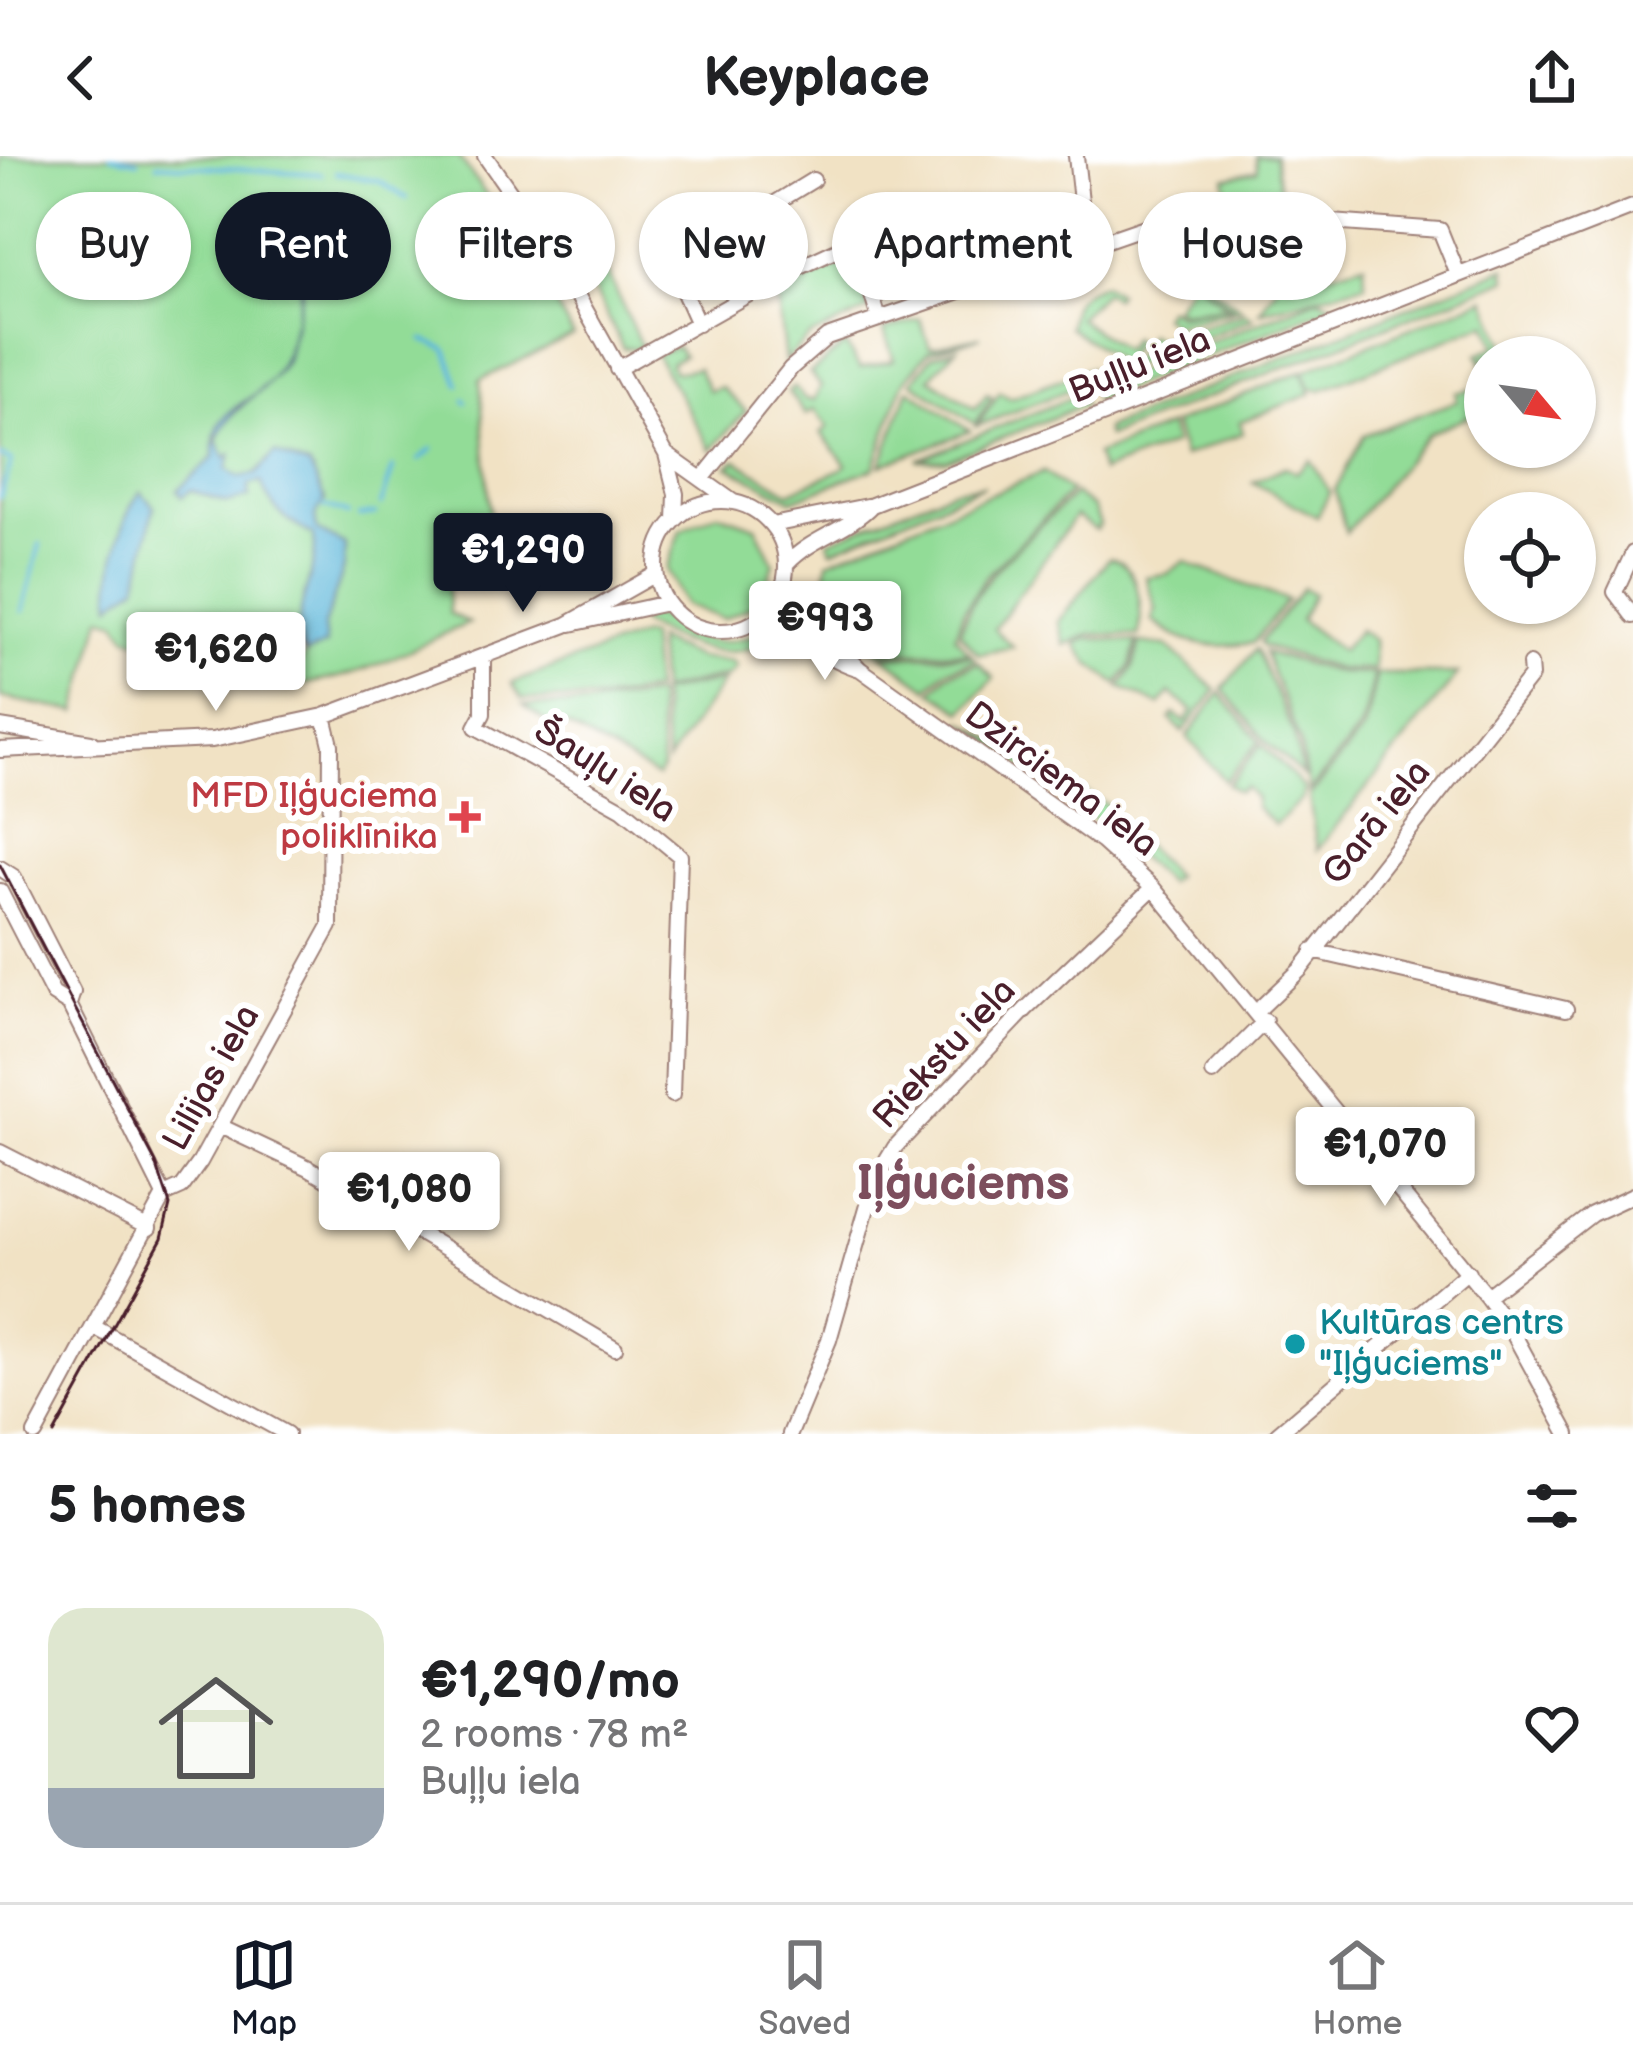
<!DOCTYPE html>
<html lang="en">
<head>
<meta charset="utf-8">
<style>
  body { margin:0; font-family:"Balsamiq Sans",sans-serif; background:#f6f6f6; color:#202124; height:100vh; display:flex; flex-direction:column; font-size:45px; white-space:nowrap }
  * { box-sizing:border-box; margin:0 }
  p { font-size:39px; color:#757577 }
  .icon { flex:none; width:66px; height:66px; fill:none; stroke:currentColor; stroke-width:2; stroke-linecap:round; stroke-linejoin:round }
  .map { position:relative; height:1278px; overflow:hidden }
  .sheet { display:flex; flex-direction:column; background:#fff; flex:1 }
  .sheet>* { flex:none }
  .guide { position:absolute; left:36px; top:36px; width:1563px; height:108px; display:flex; gap:24px }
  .needle { width:78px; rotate:119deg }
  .buttons { position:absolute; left:1464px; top:180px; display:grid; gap:24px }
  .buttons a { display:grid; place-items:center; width:132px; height:132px; border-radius:50%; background:#fff; box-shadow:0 3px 9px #0004; font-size:60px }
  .price { position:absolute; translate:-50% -102px; padding:0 27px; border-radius:12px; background:#fff; color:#222; font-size:39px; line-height:78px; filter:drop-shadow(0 3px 6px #0008) }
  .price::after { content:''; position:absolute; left:50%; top:72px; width:36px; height:27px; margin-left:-18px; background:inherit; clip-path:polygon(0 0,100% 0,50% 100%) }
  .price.on { background:#111827; color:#fff }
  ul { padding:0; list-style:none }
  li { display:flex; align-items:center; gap:36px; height:300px; padding:0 48px }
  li+li { border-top:3px solid #e0e0e0 }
  li span { display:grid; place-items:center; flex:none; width:336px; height:240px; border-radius:36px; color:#555 }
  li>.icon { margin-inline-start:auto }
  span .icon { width:144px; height:144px; fill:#fffc; stroke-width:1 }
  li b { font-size:51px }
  h2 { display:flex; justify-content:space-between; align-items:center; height:144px; padding:0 48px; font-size:51px }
  .chip { padding:0 42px; border-radius:54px; background:#fff; box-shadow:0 3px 9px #0004; font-size:42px; line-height:108px }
  .chip.on { background:#111827; color:#fff }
  header { display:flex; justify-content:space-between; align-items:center; height:156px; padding:0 48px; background:#fff; font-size:54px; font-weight:700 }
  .tab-bar { display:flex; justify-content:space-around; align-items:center; height:168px; border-top:3px solid #e0e0e0; background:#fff; font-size:33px; color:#757577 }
  .tab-bar a { display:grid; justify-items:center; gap:6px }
  .tab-bar .on { color:#111827 }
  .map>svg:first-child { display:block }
  .green { fill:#92dc97; stroke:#6e7e61; stroke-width:3 }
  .water { fill:#5db7da; stroke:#546b82; stroke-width:3 }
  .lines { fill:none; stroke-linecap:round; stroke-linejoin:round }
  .stream { stroke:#5db7da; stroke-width:4.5 }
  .minor-casing { stroke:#9e8078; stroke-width:18 }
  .minor { stroke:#fff; stroke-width:14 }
  .tram { stroke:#4a1f2b; stroke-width:3 }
  .health-dot { fill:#e0444e; stroke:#fff; stroke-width:4.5 }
  .culture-dot { fill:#0f9aa8; stroke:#fff; stroke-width:4.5 }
  .labels { text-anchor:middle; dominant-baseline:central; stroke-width:12; stroke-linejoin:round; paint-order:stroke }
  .street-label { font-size:36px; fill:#4a1f2b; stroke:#fff }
  .health-label { font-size:36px; fill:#be3a42; stroke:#fff; text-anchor:end }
  .culture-label { font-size:36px; fill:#0d838f; stroke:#fff; text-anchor:start }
  .district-label { font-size:48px; font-weight:bold; fill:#7d4e5d; stroke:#fff }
</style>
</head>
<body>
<header><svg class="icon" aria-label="back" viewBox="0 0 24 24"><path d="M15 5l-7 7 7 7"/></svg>Keyplace<svg class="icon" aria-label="share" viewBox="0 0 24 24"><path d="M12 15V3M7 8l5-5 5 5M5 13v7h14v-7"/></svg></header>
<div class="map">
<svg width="1633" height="1278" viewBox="0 0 1633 1278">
  <rect width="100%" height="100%" fill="#fff"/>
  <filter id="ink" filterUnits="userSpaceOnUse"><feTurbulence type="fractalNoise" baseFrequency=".00833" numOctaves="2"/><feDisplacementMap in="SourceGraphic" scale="24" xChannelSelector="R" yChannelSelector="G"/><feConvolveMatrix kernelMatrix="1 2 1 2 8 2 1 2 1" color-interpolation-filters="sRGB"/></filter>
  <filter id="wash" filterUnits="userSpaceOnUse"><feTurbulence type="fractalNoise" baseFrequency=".004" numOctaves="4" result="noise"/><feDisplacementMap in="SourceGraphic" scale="48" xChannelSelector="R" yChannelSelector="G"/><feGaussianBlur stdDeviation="2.7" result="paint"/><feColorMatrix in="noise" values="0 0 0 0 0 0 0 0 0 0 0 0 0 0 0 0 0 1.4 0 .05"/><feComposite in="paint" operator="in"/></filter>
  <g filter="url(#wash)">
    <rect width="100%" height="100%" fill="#f1e2c4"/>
    <!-- green -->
    <path class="green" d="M0 0H458L518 82 573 179 480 224 494 408 447 415 449 457 469 467C400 496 370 521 290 530L305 498 298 489C249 478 253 498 214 502 188 504 151 488 127 480L117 465 102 461 77 556 0 541Z
      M1256 0H1274L1282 51 1229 49 1225 22 1257 14Z
      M577 99 605 111 642 192H623Z
      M847 100 856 109 869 154 809 181 785 205 777 138 839 110V102Z
      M1364 107 1365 128 1259 156 1281 124 1290 129Z
      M1506 112 1507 123 1107 281 1105 273Z
      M1195 120 1242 153 1174 169 1162 160 1167 152 1179 159 1232 152 1195 125 1227 151 1181 156 1174 152Z
      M1103 128 1117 137 1114 142 1104 136 1078 162 1123 194 1132 182 1136 186 1121 207 1069 171C1071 144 1078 136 1103 128Z
      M1319 142 1335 149 1095 245 1091 234Z
      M1486 142 1509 199 1485 201 1483 210 1478 198 1496 190 1487 167 1321 234 1311 233 1303 215Z
      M1246 157 1253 162 1127 212 1149 178 1157 183Z
      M920 163 930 191 981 180 928 196 903 228 874 312 792 344 728 310 736 304 789 336 842 313 846 309 821 277 828 271 814 253 806 259 788 236 794 231 805 243 814 244 821 230 810 217 845 188 860 212 894 204 884 174Z
      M676 190 683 199 670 207 674 216 698 212 709 235 721 231 746 255 711 294 656 199Z
      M957 192 930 222 975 253 987 238 992 241 975 268 912 226 932 200Z
      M1090 212V226L977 270 1000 236 1010 242Z
      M1302 215 1311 238 1240 266 1243 277 1183 301 1173 268Z
      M1485 231V253L1429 277 1346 377 1335 334 1364 279 1457 245 1456 237Z
      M909 233 970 275 881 309Z
      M1080 238 1084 249 947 304H917Z
      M1169 270 1174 288 1101 316 1096 299Z
      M1310 304 1330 336 1317 361 1253 326 1285 311 1296 317Z
      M1044 316 1070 336 986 420 963 456 955 480 970 497 877 495 822 455 828 405Z
      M984 329 832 394 828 385 955 333Z
      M1074 338 1093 352 1100 368 1096 374 1075 360 994 473 1013 491 979 498 960 477C974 421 1034 378 1074 338Z
      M718 357 756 370 774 407 760 446 723 463 685 449 667 413 681 374Z
      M1109 402C1140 407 1143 454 1139 480L1090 478 1065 489 1059 465Z
      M1185 405 1197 411 1287 444 1253 487C1213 493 1183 491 1152 464L1156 453 1146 421 1167 418Z
      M1303 432 1313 438 1300 464 1341 495 1359 474 1373 484 1374 514H1340L1262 490 1260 486Z
      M637 458C666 455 681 480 709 485 736 490 757 472 785 478 727 510 700 495 642 469Z
      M642 479 649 481 654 535 601 544 522 543 512 527Z
      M1088 482 1137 486 1130 511 1117 528 1090 508 1076 488Z
      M656 484 698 502 733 506 736 511 730 519 660 535Z
      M1140 487 1167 490 1216 534 1183 576 1170 563 1174 558 1185 566 1193 555 1170 537 1160 549 1120 531 1133 512Z
      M1256 493 1294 579 1303 620 1266 586 1223 533Z
      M1264 496 1339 517 1374 518 1361 571 1309 636 1300 586Z
      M882 499 972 500 976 504 946 514 928 532Z
      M979 507 994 522 963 555 932 535 948 518Z
      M1377 518H1458L1317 694 1309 641 1364 573Z
      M724 524 667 606 660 537Z
      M1220 537 1260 585 1225 625 1187 581Z
      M656 539 662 613 657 621 561 567 556 574 524 549H586Z
      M961 564 1107 649 1174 720 1167 727 1116 680Z
      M1262 588 1304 633 1302 643 1275 669 1255 651 1256 643 1246 631 1239 636 1228 629Z"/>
    <!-- water -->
    <path class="water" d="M322 45 286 204C269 236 228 250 217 285L225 301 231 298 227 313 238 321 256 318 275 297 310 311 325 344 315 360 317 374 345 389 344 412 324 470 326 489 306 498C282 467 324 411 313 379 287 365 271 355 261 326L249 329V341L227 347 191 334 182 341 178 334 214 301C210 246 253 253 276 217 307 168 296 95 322 45Z
      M141 336 154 351 138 429 112 448C108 422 122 355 141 336Z"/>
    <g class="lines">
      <!-- stream -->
      <path class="stream" d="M111 0 138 5
        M157 8 321 18
        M336 17 379 25 406 42
        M423 184 446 193 459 229
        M465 244 466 246
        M0 300 12 305 0 341
        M419 304 432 293
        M381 349 393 312
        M324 350 348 358
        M359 360 376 358
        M23 455 40 388"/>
    </g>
  </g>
  <g filter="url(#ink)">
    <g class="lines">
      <defs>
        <path id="minor" d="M485 0 557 103 666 298 732 345
          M1076 0 1086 90
          M698 168 672 110 813 24
          M617 213 781 120 856 85 879 163
          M666 298 676 338 675 364
          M702 323 791 212 827 181 1165 64 1221 58 1440 74 1457 116
          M656 410a65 65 0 1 1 130 0a65 65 0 1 1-130 0Z
          M772 369 872 349 1633 51
          M1633 397 1615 436 1633 460
          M787 408C812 381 847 375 872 349
          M782 432 860 513
          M754 467C796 471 821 502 860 513L1102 686 1153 732 1486 1140 1513 1177 1568 1278
          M571 468 667 447
          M483 501V558L476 571 623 653 680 700 672 939
          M0 571 91 586
          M0 594 212 584 324 560 566 469 656 418
          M0 712 14 721 73 836 69 848
          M0 735 53 838 69 848 164 1039
          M1313 795 1566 853
          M1257 855 1300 814 1531 520 1530 508
          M1213 917 1265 865
          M220 970 309 1012 615 1192
          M0 996 149 1072
          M1486 1140 1592 1058 1633 1039
          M94 1171 287 1278
          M35 1278 164 1039 182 1031 200 1006 330 770 331 589 324 560
          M790 1278 829 1184 875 1024 895 991 1026 853 1153 732
          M1277 1278 1468 1116"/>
      </defs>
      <!-- minor casing -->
      <use href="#minor" class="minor-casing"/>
      <!-- minor -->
      <use href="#minor" class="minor"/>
      <!-- tram -->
      <path class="tram" d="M0 709 156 1007 170 1049 162 1082 54 1278"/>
    </g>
  </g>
  <!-- markers -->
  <path class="health-dot" d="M459 643h12v12h12v12h-12v12h-12v-12h-12v-12h12z"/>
  <circle class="culture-dot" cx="1295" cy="1188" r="12"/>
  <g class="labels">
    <!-- street labels -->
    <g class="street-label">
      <text transform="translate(1140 210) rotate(-22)">Buļļu iela</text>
      <text transform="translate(605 615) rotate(33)">Šauļu iela</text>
      <text transform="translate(1061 624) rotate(37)">Dzirciema iela</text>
      <text transform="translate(1377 667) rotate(-51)">Garā iela</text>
      <text transform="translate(945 898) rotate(-47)">Riekstu iela</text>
      <text transform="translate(212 922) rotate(-61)">Lilijas iela</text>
    </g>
    <!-- health labels -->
    <g class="health-label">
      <text x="438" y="640">MFD Iļģuciema<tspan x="438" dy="41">poliklīnika</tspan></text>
    </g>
    <!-- culture labels -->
    <g class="culture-label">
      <text x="1319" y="1167">Kultūras centrs<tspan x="1319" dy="41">"Iļģuciems"</tspan></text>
    </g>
    <!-- district labels -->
    <g class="district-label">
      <text x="963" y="1028">Iļģuciems</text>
    </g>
  </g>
</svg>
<div class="buttons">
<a><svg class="needle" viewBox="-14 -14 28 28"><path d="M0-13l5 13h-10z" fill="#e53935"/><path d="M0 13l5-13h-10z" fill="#757577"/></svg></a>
<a><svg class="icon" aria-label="locate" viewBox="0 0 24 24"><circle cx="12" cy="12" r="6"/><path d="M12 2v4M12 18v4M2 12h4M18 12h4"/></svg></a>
</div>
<b class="price on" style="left:523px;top:459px">€1,290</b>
<b class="price" style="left:825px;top:527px">€993</b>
<b class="price" style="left:216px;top:558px">€1,620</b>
<b class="price" style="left:1385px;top:1053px">€1,070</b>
<b class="price" style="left:409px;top:1098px">€1,080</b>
<div class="guide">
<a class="chip">Buy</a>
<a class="chip on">Rent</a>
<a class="chip">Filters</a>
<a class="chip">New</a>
<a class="chip">Apartment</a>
<a class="chip">House</a>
</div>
</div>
<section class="sheet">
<h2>5 homes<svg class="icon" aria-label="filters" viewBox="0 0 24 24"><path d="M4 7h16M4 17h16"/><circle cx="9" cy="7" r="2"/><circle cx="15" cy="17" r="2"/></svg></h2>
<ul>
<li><span style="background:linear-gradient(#dfe7d0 75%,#9aa5b1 0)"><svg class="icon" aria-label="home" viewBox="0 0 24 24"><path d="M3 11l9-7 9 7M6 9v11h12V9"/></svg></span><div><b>€1,290/mo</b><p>2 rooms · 78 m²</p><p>Buļļu iela</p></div><svg class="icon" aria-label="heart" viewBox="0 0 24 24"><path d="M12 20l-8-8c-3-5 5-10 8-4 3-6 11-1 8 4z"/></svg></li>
</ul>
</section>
<nav class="tab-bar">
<a class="on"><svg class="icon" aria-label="map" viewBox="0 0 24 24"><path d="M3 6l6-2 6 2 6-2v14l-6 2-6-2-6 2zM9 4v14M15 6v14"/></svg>Map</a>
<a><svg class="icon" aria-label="saved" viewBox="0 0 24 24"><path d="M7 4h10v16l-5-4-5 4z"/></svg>Saved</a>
<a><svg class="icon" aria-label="home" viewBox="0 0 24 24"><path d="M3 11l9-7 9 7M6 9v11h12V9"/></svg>Home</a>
</nav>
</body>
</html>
